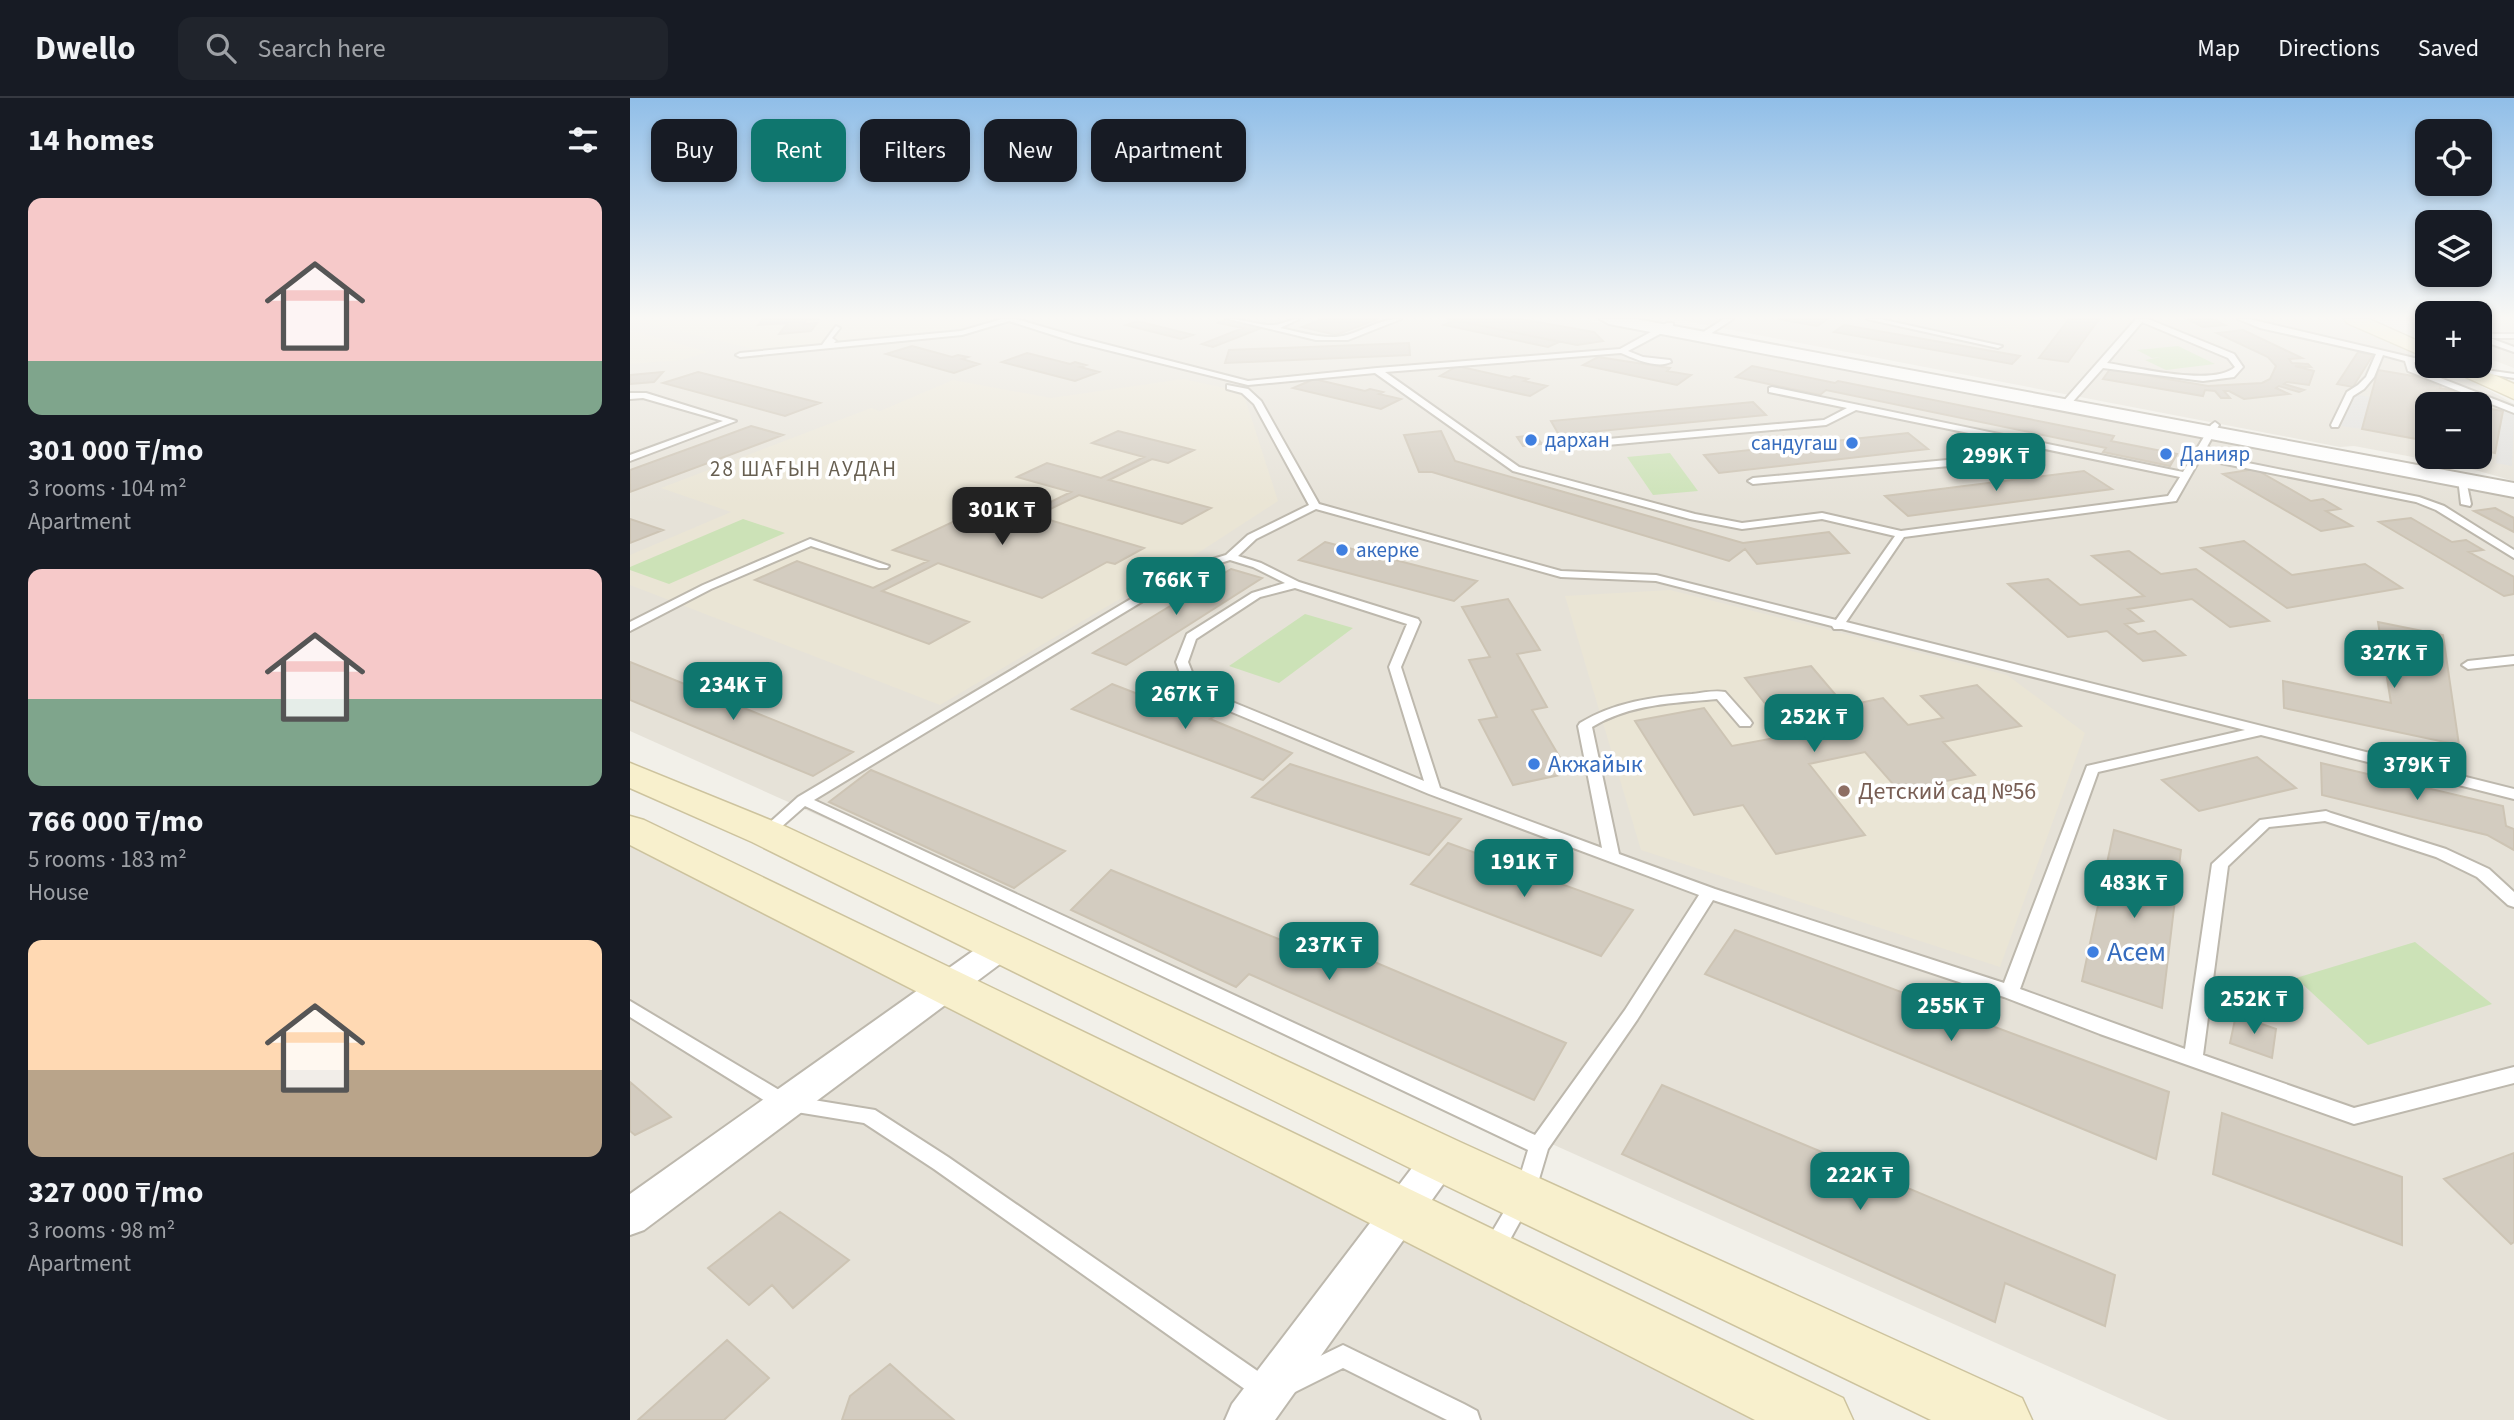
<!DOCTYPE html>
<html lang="en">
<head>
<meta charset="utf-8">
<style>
  body { margin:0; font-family:"Source Sans 3",sans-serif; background:#20242c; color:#f1f3f6; height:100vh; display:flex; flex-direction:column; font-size:26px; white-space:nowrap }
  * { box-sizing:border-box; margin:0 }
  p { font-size:23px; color:#9ea1a6 }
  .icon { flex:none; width:38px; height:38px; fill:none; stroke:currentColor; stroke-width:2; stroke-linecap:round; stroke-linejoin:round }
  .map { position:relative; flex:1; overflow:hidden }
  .side { display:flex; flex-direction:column; background:#171b24; width:630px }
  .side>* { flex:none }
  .hud { position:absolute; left:21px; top:21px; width:665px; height:63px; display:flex; gap:14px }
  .controls { position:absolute; left:1785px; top:21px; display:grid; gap:14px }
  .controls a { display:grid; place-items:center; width:77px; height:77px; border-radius:14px; background:#171b24; box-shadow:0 4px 10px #0003; font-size:35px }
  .price { position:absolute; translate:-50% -60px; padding:0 16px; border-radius:14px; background:#0f766e; color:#fff; font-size:23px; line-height:46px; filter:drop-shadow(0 2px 4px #0008) }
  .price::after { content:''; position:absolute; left:50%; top:42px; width:21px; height:16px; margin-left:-10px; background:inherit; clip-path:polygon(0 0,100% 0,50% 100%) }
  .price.on { background:#222; color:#fff }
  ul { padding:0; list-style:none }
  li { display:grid; align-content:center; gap:14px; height:371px; padding:0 28px }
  li span { display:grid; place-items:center; height:217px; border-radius:14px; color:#555 }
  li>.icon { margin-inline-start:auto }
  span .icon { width:126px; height:126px; fill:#fffc; stroke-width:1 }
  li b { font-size:30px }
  h2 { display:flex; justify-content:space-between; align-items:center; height:84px; padding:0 28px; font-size:30px }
  .pill { padding:0 24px; border-radius:14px; background:#171b24; box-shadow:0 4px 10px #0003; font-size:24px; line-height:63px }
  .pill.on { background:#0f766e; color:#fff }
  header { display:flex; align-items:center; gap:42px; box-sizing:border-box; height:98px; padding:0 35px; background:#171b24; border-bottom:2px solid #363941 }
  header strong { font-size:33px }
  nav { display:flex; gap:38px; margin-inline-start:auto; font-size:24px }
  .search { width:490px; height:63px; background:#20242c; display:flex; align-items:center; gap:18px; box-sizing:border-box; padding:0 24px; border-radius:14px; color:#9ea1a6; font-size:26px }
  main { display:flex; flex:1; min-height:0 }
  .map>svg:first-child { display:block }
  .residential { fill:#e6e2d8; fill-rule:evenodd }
  .education { fill:#eae5d5 }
  .green { fill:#cce2b7 }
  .parking { fill:#e1e0dd }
  .building { fill:#d3ccc0; stroke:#cdc4b4; stroke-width:2 }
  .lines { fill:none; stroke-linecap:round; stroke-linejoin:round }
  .service-casing { stroke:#bdb8ad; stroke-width:4 }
  .minor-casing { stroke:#bdb8ad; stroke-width:4 }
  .tertiary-casing { stroke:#bdb8ad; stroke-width:4 }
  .secondary-casing { stroke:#cdc39e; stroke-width:3 }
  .service { fill:#fff; fill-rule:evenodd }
  .minor { fill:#fff; fill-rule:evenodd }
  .tertiary { fill:#fff; fill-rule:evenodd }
  .secondary { fill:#f8f0cd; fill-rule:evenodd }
  .shop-dot { fill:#3f7fe0; stroke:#fff; stroke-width:2.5 }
  .education-dot { fill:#8d6e63; stroke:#fff; stroke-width:2.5 }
  .labels { text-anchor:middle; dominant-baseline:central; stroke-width:7; stroke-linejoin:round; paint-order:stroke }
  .far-shop-label { font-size:21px; fill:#366cbe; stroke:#fff; text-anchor:start }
  .far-neighbourhood-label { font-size:21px; letter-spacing:2px; fill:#675f51; stroke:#fff }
  .shop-label { font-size:24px; fill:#366cbe; stroke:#fff; text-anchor:start }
  .education-label { font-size:24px; fill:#785e54; stroke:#fff; text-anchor:start }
  .near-shop-label { font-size:28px; fill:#366cbe; stroke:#fff; text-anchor:start }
</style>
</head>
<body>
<header>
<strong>Dwello</strong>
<div class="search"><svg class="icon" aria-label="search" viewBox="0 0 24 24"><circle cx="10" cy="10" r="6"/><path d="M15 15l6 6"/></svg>Search here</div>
<nav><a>Map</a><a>Directions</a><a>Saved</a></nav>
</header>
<main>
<section class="side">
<h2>14 homes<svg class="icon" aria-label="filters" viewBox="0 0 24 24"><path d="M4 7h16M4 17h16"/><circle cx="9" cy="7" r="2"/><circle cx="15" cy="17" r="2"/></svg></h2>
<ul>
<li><span style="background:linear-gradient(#f6c9c9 75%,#7fa58c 0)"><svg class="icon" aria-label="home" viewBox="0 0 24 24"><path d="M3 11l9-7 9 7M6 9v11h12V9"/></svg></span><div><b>301 000 ₸/mo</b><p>3 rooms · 104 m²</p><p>Apartment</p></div></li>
<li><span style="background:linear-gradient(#f6c9c9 60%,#7fa58c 0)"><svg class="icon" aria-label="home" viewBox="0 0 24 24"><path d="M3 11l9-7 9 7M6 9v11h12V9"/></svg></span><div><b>766 000 ₸/mo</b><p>5 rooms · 183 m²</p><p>House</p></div></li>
<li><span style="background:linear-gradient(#ffd9b3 60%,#b9a48a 0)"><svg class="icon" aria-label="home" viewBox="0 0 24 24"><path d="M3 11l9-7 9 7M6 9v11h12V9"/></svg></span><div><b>327 000 ₸/mo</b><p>3 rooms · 98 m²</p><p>Apartment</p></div></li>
</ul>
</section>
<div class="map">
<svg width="1884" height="1322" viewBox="0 0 1884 1322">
  <rect width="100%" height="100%" fill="#f2f0e9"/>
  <!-- residential -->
  <path class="residential" d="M0 221H948L1884 396V1322H1538L0 633Z
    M1045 221H1717L1797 258V268H1815L1884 306V383L1831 368 1724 348 1710 349ZM1797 306H1850V359H1797Z
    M1850 221H1884V270L1850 257Z
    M0 736 1219 1322H0Z"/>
  <!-- education -->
  <path class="education" d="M1 221H353L321 231 131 253Z
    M1280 221H1402L1390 234 1359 229 1332 231Z
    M0 232 78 254 52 262 0 266Z
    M553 281 613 294 648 403 571 453 310 607 0 487V457L101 414 31 390 241 310 250 313 323 282 421 300Z
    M1040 492 1377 577 1455 635 1370 869 1011 752 935 498Z"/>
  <!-- green -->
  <path class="green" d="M1548 248 1585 266 1536 272 1515 262 1531 259 1522 260 1507 252Z
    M1040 355 1068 393 1023 397 997 359Z
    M113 421 155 435 39 486 0 472V469Z
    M675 516 723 530 649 585 599 568Z
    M1785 844 1862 906 1738 947 1666 880Z"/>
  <!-- parking -->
  <path class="parking" d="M1722 296 1741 299 1732 331 1711 328Z
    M1873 313 1884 315 1882 368 1866 365Z"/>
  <!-- building -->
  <path class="building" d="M133 221H190L176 222 174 226 187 225 181 233 149 236 158 225 128 227Z
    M597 221 634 229 583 249 572 246 613 230 588 225Z
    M692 221H748L706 237 672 229Z
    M817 221H890L964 234 973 243 947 247Z
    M1148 221H1198L1187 228Z
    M1439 221H1469L1438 264 1409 260Z
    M1557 221H1583L1595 227 1573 229Z
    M825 222 929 244 918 249 814 227Z
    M507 223 563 237 551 241 496 227Z
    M1214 227 1390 258 1382 266 1204 234Z
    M1613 232 1672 260 1659 261 1662 265 1678 266 1681 269 1665 268 1684 273 1679 287 1657 284 1654 286 1674 292 1669 294 1649 288 1646 290 1659 296 1614 301 1599 293H1594L1600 300H1591L1585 293 1575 292 1573 298 1473 281 1480 271 1578 288 1632 285 1640 281 1646 268 1638 259 1587 235Z
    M779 245 780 257 595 265 599 252Z
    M282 248 322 259 328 257 338 259 332 261 349 266 324 275 256 256Z
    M1728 254 1743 257 1723 289 1707 286Z
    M397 255 440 266 445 264 456 267 450 269 469 274 445 283 372 264Z
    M968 259 1040 270 1037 273 1061 277 1047 287 953 267Z
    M827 268 880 280 884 278 898 281 894 283 917 288 900 298 810 278Z
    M1122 268 1205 285 1208 283 1484 338 1481 343 1547 356 1540 368 1473 354 1476 350 1196 292 1190 297 1106 279Z
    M1748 272 1813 283 1810 290 1843 296 1842 306H1797V343L1732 331Z
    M33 274 24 284 0 286V277Z
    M68 274 190 305 155 318 33 285Z
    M684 281 735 293 740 291 753 294 749 296 771 301 751 311 663 290Z
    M1123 304 1136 317 929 337 921 323Z
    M1850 309 1873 313 1865 355 1850 352Z
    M121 328 153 337 0 394V372Z
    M488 333 564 352 538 365 522 361 479 382 581 410 552 426 449 397 406 418 514 450 485 466 477 464 412 500 308 465 252 493 339 524 299 546 125 482 167 463 243 490 298 463 263 452 361 406 396 416 441 394 387 379 417 365 471 380 514 359 462 345Z
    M811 333 825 363 1113 445 1199 434 1219 455 1127 466 1115 451 1099 463 802 374H789L774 337Z
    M1278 335 1298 351 1089 375 1074 357Z
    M905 337 912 346 893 348 887 339Z
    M1625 371 1681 403 1693 401 1710 411 1696 413 1722 428 1691 433 1593 376Z
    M1454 373 1482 391 1278 418 1255 398Z
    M1865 410 1884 420V434L1844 413Z
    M1781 420 1822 444 1836 442 1853 452 1839 454 1884 479V496L1874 498 1749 424Z
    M0 421 33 432 0 445Z
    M1614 443 1662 477 1735 466 1772 490 1657 510 1571 450Z
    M695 444 847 483 824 503 669 462Z
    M1499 453 1531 476 1566 471 1639 523 1600 529 1562 501 1498 511 1513 523 1495 526 1508 536 1525 533 1555 557 1513 563 1477 533 1438 539 1378 486 1418 481 1450 507 1514 498 1462 458Z
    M601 471 632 480 496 567 463 555Z
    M878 501 910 552 887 556 917 609 902 612 939 675 883 687 849 622 867 619 839 562 860 559 832 509Z
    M1748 524 1813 537 1829 647 1654 610 1653 583 1761 605Z
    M0 564 223 654 183 678 0 602Z
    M1181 568 1215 608 1253 600 1278 627 1313 620 1291 598 1347 587 1391 628 1313 644 1345 677 1269 693 1235 654 1179 666 1235 737 1146 756 1113 707 1064 717 1005 623 1074 610 1102 648 1160 637 1115 580Z
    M482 586 557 615 566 609 587 617 580 621 662 655 633 682 442 611Z
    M1627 659 1666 690 1569 713 1532 682Z
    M1691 665 1873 708 1876 728 1884 731V752L1857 737 1692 697Z
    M660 666 831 721 799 757 622 699Z
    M241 672 435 753 384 790 199 704Z
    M1484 732 1551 752 1532 910 1452 883Z
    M818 745 1003 812 971 858 781 786Z
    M481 772 651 842 664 830 936 945 904 1002 619 876 606 889 441 812Z
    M1105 832 1539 994 1526 1061 1075 876Z
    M1606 917 1646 931 1642 960 1600 945Z
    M0 984 41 1019 5 1037 0 1033Z
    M1032 987 1485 1177 1475 1228 1375 1185 1365 1224 992 1056Z
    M1592 1015 1772 1079V1147L1583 1076Z
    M1884 1055V1144L1881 1146 1814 1081Z
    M150 1114 219 1162 163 1210 142 1187 119 1207 78 1170Z
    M97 1242 139 1280 94 1322H8Z
    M260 1266 290 1293 324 1322H212L220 1298Z"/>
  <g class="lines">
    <defs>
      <path id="service" d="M372 221H386L451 240 618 283 747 270 990 251 1037 225H1043V229L998 253 1013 259 1040 262 1041 264C1027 271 1005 261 991 255L755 274 889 369 1065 416 1112 425 1192 415 1271 433 1538 398 1550 379 1381 344 1366 363 1363 364 1123 386 1118 383 1123 380 1360 358 1373 342 1226 312 1196 327 955 349 950 346 955 343 1194 322 1217 310 1139 294V290L1142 289 1553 374 1581 327 1585 324 1589 327 1573 356 1789 399 1814 408 1884 452V460L1806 412 1786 404 1570 361 1546 403 1274 439 1216 524 1884 691V701L1631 637 1468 674 1390 891 1555 951 1582 766 1630 722 1696 713 1701 715 1816 751 1859 771 1884 794V809L1878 807 1847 779 1806 759 1695 723 1639 729 1598 768 1573 957 1724 1010 1884 969V985L1724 1026 1470 936 1374 899 1083 802 1007 922 918 1051 904 1098 871 1158 863 1161 855 1158 852 1151 885 1095 898 1052 175 708 141 738H131L128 735 168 699 553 470 596 457 618 437 679 407 624 306 612 295 597 291V287L618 291 631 303 689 406 931 473 1026 477 1206 522 1265 438 1192 421 1112 431 1060 421 883 373 745 275 618 287 445 244 379 223 332 237 110 259 106 257 110 255 192 247 206 228 210 230 202 240 206 243 204 245 331 233ZM686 411 931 479 1026 483 1202 528 1204 531H1212L1615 632 1457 668 1374 885 1085 791 989 756 962 629C1000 606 1043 605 1087 601L1110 628H1120L1122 625 1120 622 1095 594C1084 592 1072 595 1062 596 1022 599 985 604 950 625L948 628 972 750 810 690 771 569 790 524 788 521 669 484 631 465 608 458 626 441ZM600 462 623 469 655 485 622 495 557 536 546 564 555 589 585 607 799 696 1069 797 995 912 905 1037 184 702 561 474ZM665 490 777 526 759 569 794 683 595 601 566 584 558 564 566 541 630 499Z
        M599 221C613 221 626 227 640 227 650 228 659 221 669 221L650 230C671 234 696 243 717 237 735 232 752 220 771 221L718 242H686Z
        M1094 221H1103L1074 240 1067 238Z
        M1237 221H1250L1372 248 1368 250Z
        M1506 221H1518L1604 256 1613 269 1604 279 1573 283 1473 270 1438 309H1432V305ZM1512 224 1598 260 1605 269C1584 289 1505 269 1477 265Z
        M1608 221H1619L1797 263V267L1784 264 1785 270 1884 309V315L1778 273 1775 263 1753 257 1744 279 1734 291 1723 298 1708 329H1702L1701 327 1717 294 1728 287 1736 279 1746 256 1630 230Z
        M1858 236H1884V240H1860L1884 249V254L1850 242V237L1854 238Z
        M1791 240H1797V244H1788L1787 242Z
        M1807 268H1827L1884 276V280Z
        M0 295H16L106 323 0 363V357L93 323 13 300 0 301Z
        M1828 380 1836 382 1841 406 1840 408 1831 406Z
        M180 441 259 468 257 470H249L181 448 81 491 0 533V524L73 487Z
        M1884 558V566L1838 571 1832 567 1838 563Z
        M0 903 159 998 245 1012 318 1059 642 1283 646 1291 642 1299 634 1303 626 1299 304 1071 234 1025 148 1011 0 919Z
        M713 1247 834 1306 847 1313 850 1322H817L713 1270 661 1296 653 1292 649 1284 653 1276Z"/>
      <path id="minor" d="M371 838 382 841 387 849 382 857 14 1132 0 1137V1096L360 841Z
        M811 1044 824 1049 830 1060 824 1071 645 1322H595L602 1306 798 1049Z"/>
      <path id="tertiary" d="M970 221H1006L1884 385V399L979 226Z"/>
      <path id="secondary" d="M1715 221H1739L1797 247V260L1717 225Z
        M1817 268H1844L1884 286V301L1820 272Z
        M0 665 150 726 830 1044 1392 1300 1402 1322H1301L792 1076 122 744 0 690Z
        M0 718 14 722 1213 1300 1223 1322H1125L0 747Z"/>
    </defs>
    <!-- service casing -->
    <use href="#service" class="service-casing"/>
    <!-- minor casing -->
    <use href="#minor" class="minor-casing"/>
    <!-- tertiary casing -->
    <use href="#tertiary" class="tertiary-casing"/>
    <!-- secondary casing -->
    <use href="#secondary" class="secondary-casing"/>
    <!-- service -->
    <use href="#service" class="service"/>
    <!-- minor -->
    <use href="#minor" class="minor"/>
    <!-- tertiary -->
    <use href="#tertiary" class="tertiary"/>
    <!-- secondary -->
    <use href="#secondary" class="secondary"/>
  </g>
  <!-- sky -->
  <linearGradient id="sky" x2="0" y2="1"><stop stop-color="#90bee8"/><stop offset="0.54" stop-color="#f9f8f5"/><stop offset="1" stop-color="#f9f8f5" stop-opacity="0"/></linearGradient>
  <rect width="1884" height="406" fill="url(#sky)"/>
  <!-- markers -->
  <g class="shop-dot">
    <circle cx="901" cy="342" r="7"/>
    <circle cx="1222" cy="345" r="7"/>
    <circle cx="1536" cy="356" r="7"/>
    <circle cx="712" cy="452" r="7"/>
    <circle cx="904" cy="666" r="7"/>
    <circle cx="1463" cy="854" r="7"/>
  </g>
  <circle class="education-dot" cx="1214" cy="693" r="7"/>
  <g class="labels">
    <!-- far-shop labels -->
    <g class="far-shop-label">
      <text x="915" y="342">дархан</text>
      <text x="1208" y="345" text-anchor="end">сандугаш</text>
      <text x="1550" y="356">Данияр</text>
      <text x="726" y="452">акерке</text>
    </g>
    <!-- far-neighbourhood labels -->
    <g class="far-neighbourhood-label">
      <text x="174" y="371">28 ШАҒЫН АУДАН</text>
    </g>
    <!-- shop labels -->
    <g class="shop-label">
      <text x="918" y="666">Акжайык</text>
    </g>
    <!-- education labels -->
    <g class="education-label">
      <text x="1228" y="693">Детский сад №56</text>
    </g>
    <!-- near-shop labels -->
    <g class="near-shop-label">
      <text x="1477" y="854">Асем</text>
    </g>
  </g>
</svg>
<div class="controls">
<a><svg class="icon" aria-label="locate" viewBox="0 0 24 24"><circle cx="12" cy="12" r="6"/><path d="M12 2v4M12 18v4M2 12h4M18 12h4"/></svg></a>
<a><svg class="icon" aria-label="layers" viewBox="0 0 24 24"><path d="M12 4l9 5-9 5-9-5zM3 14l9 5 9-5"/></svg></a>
<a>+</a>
<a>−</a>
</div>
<b class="price" style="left:1366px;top:395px">299K ₸</b>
<b class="price on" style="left:372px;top:449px">301K ₸</b>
<b class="price" style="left:546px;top:519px">766K ₸</b>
<b class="price" style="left:1764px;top:592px">327K ₸</b>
<b class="price" style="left:103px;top:624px">234K ₸</b>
<b class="price" style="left:555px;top:633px">267K ₸</b>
<b class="price" style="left:1184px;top:656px">252K ₸</b>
<b class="price" style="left:1787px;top:704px">379K ₸</b>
<b class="price" style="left:894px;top:801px">191K ₸</b>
<b class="price" style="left:1504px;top:822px">483K ₸</b>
<b class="price" style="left:699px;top:884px">237K ₸</b>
<b class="price" style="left:1624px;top:938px">252K ₸</b>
<b class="price" style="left:1321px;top:945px">255K ₸</b>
<b class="price" style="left:1230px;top:1114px">222K ₸</b>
<div class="hud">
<a class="pill">Buy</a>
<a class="pill on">Rent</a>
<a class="pill">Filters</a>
<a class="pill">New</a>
<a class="pill">Apartment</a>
</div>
</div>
</main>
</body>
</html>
